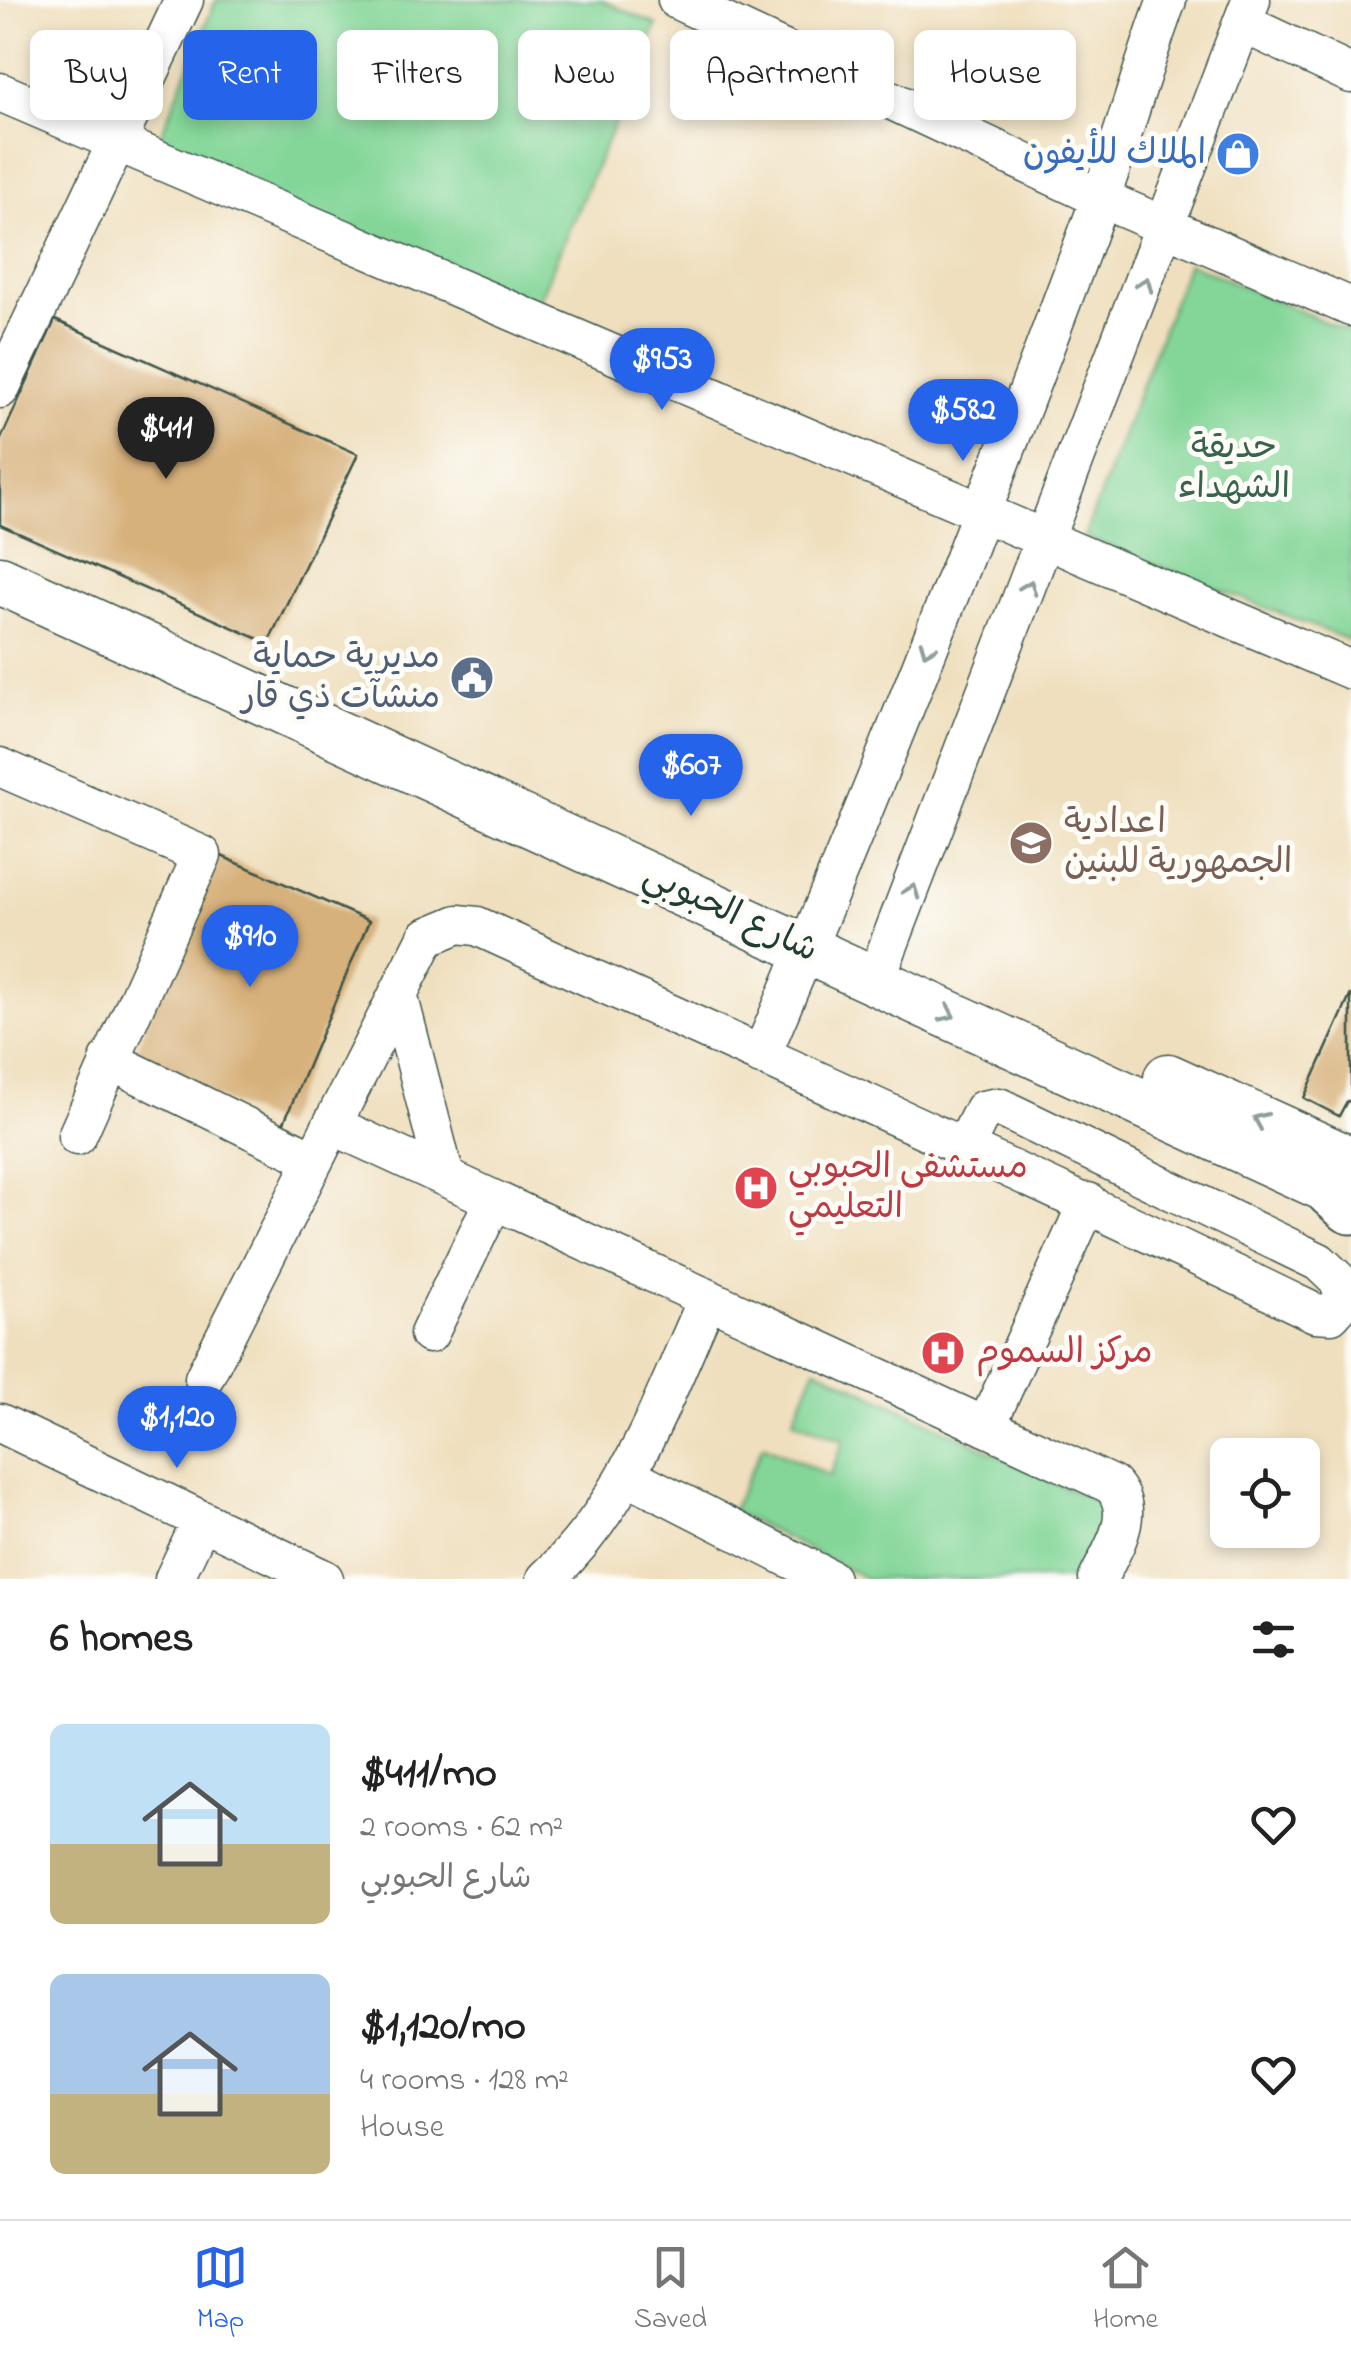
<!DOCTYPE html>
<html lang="en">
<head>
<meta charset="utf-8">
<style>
  body { margin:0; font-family:"Indie Flower","Playpen Sans Arabic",sans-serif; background:#f2f2f2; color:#222; height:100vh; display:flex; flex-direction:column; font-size:38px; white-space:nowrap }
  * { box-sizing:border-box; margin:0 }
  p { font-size:32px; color:#767676 }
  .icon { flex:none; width:55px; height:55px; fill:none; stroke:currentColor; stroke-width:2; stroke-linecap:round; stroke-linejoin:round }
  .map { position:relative; height:1579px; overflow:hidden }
  .sheet { display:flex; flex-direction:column; background:#fff; flex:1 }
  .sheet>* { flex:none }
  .banner { position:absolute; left:30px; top:30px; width:1292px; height:90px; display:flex; gap:20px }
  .buttons { position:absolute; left:1210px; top:1438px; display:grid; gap:20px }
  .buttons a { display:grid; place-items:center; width:110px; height:110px; border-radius:15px; background:#fff; box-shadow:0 5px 15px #0003; font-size:50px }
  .price { position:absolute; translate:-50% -85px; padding:0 22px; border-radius:35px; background:#2563eb; color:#fff; font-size:32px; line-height:65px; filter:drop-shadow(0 2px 5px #0008) }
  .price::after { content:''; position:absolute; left:50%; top:60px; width:30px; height:22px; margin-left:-15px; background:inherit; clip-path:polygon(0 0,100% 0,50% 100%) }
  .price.current { background:#222; color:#fff }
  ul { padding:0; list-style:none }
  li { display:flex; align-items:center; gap:30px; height:250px; padding:0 50px }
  li span { display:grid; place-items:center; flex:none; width:280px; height:200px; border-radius:15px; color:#555 }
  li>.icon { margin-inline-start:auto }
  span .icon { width:120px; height:120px; fill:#fffc; stroke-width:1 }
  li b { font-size:42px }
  h2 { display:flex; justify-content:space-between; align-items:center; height:120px; padding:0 50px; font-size:42px }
  .chip { padding:0 35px; border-radius:15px; background:#fff; box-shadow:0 5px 15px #0003; font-size:35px; line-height:90px }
  .chip.current { background:#2563eb; color:#fff }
  .tab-bar { display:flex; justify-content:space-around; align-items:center; height:140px; border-top:2px solid #e0e0e0; background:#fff; font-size:28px; color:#767676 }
  .tab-bar a { display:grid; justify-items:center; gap:5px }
  .tab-bar .current { color:#2563eb }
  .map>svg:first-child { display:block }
  .green { fill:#83d698; stroke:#518a66; stroke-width:2.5 }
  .building { fill:#d7b17c }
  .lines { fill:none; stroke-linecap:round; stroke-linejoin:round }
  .minor-casing { stroke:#3e5549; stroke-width:41 }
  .major-casing { stroke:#3e5549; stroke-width:51 }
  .highway-casing { stroke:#3e5549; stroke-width:59 }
  .minor { stroke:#fff; stroke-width:38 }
  .major { stroke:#fff; stroke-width:48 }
  .highway { stroke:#fff; stroke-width:55 }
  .oneway { stroke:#8f9e9a }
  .labels { text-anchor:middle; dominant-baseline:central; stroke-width:10; stroke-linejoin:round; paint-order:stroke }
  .shop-label { font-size:35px; fill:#366cbe; stroke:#fdfcf7; text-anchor:end }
  .park-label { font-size:35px; fill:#38634d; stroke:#fdfcf7 }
  .service-label { font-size:35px; fill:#4e5e75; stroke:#fdfcf7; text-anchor:end }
  .education-label { font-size:35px; fill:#785e54; stroke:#fdfcf7; text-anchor:start }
  .street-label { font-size:35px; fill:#1f3d34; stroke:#fdfcf7 }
  .health-label { font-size:35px; fill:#be3a42; stroke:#fdfcf7; text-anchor:start }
</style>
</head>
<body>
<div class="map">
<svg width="1351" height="1579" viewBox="0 0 1351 1579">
  <rect width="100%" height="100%" fill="#fdfcf7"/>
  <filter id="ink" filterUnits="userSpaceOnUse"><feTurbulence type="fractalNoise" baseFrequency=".01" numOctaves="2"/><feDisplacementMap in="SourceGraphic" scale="20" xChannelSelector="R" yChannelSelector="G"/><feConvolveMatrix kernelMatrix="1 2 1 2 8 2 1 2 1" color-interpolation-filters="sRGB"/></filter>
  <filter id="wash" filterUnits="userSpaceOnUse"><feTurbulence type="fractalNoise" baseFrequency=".0048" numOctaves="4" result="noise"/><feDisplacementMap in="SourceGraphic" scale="40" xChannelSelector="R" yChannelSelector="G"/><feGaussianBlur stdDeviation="2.25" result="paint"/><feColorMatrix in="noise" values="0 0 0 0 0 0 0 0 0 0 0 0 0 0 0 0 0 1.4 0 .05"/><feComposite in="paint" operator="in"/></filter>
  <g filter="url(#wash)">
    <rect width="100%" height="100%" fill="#efdfbe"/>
    <!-- green -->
    <path class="green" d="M216 0H601L657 25 533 313 154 151Z
      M1188 263 1351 333V641L1084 537Z
      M816 1368 1114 1510 1079 1579H867L732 1511 763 1445 830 1476 844 1440 793 1420Z"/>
    <g id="blocks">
      <!-- building -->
      <path class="building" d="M55 320 358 454 268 643 0 525V441Z
        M217 854 369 921 282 1127 132 1058Z
        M1351 994V1102L1347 1101 1339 1116 1304 1098Z"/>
    </g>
  </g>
  <g filter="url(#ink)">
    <use href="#blocks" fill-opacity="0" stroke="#3e5549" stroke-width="2.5"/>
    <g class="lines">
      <defs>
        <path id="minor" d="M677 0 1100 198 1351 307
          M1242 23 1351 74
          M0 92 1351 670
          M0 389 184 0
          M0 767 202 855 77 1136
          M875 981 1251 0
          M398 994 445 1177
          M761 1056C881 775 993 489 1099 202 1124 135 1142 67 1167 0
          M109 1060 314 1160
          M332 1125 1112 1485C1138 1514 1112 1549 1098 1579
          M429 1334 494 1200
          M204 1378 427 937 458 924 477 926C757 1054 1038 1178 1315 1313L1331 1314 1343 1301 1341 1283 1319 1262 999 1107 983 1110 964 1148
          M0 1423 324 1579
          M986 1427 1088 1202
          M627 1475 830 1579
          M174 1579 202 1520
          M546 1579C628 1504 663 1397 708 1298"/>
        <path id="major" d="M0 580 1351 1199
          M1168 1078 1351 1161"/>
        <path id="highway" d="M1333 1190 1351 1206"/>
      </defs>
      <!-- minor casing -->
      <use href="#minor" class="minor-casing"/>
      <!-- major casing -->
      <use href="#major" class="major-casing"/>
      <!-- highway casing -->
      <use href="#highway" class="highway-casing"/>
      <!-- minor -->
      <use href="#minor" class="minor"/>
      <!-- major -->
      <use href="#major" class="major"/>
      <!-- highway -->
      <use href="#highway" class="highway"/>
    </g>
    <!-- one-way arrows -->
    <defs><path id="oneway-chevron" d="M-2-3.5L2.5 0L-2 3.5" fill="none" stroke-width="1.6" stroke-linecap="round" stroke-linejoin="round" transform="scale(2.5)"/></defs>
    <g class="oneway">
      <use href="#oneway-chevron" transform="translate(1145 284) rotate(-69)"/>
      <use href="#oneway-chevron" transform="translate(1029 587) rotate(-69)"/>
      <use href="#oneway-chevron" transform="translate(927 649) rotate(111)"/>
      <use href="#oneway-chevron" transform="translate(912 891) rotate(-69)"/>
      <use href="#oneway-chevron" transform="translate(948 1014) rotate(25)"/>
      <use href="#oneway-chevron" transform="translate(1260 1120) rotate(-156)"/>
    </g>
  </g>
  <!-- icons -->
  <defs>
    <symbol id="shop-disc" viewBox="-11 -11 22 22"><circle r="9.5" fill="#3f7fe0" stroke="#fdfcf7"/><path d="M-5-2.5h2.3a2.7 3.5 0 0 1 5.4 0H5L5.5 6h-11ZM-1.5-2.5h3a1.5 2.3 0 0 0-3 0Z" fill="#fff"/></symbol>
    <symbol id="civic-disc" viewBox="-11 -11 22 22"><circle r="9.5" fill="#5c6f8a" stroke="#fdfcf7"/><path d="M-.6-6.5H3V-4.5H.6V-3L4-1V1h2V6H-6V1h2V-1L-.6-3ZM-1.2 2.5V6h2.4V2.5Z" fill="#fff"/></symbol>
    <symbol id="school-disc" viewBox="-11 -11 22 22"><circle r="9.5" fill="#8d6e63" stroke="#fdfcf7"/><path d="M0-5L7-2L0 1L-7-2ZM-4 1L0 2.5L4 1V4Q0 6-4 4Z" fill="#fff"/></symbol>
    <symbol id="hospital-disc" viewBox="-11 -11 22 22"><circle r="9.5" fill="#e0444e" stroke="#fdfcf7"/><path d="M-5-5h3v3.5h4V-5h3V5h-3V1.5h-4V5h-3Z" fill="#fff"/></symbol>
  </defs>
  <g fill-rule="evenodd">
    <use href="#shop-disc" x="1213" y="129" width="50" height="50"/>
    <use href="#civic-disc" x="447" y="653" width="50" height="50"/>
    <use href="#school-disc" x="1006" y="818" width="50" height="50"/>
    <use href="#hospital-disc" x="731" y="1163" width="50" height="50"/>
    <use href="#hospital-disc" x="918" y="1328" width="50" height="50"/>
  </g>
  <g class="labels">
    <!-- shop labels -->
    <g class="shop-label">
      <text x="1206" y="154">الملاك للأيفون</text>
    </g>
    <!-- park labels -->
    <g class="park-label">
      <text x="1234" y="448">حديقة<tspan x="1234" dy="40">الشهداء</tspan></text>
    </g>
    <!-- service labels -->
    <g class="service-label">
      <text x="440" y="658">مديرية حماية<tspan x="440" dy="40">منشآت ذي قار</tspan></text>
    </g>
    <!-- education labels -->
    <g class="education-label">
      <text x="1064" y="823">اعدادية<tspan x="1064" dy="40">الجمهورية للبنين</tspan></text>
    </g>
    <!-- street labels -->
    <g class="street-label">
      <text transform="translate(730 914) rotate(25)">شارع الحبوبي</text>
    </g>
    <!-- health labels -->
    <g class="health-label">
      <text x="788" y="1168">مستشفى الحبوبي<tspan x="788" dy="40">التعليمي</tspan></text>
      <text x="976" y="1353">مركز السموم</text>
    </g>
  </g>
</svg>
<div class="buttons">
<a><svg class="icon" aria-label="locate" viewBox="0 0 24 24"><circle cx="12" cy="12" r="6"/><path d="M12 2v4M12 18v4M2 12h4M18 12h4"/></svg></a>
</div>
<b class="price" style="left:662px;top:413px">$953</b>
<b class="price" style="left:963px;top:464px">$582</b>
<b class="price current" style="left:166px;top:482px">$411</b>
<b class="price" style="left:691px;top:819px">$607</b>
<b class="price" style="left:250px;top:990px">$910</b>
<b class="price" style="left:177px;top:1471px">$1,120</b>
<div class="banner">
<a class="chip">Buy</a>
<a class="chip current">Rent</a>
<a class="chip">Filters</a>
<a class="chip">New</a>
<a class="chip">Apartment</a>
<a class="chip">House</a>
</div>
</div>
<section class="sheet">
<h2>6 homes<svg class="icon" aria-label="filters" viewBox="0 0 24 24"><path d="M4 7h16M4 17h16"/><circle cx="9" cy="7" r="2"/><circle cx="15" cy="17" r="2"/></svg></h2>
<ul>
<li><span style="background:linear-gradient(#bfe0f5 60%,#c2b280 0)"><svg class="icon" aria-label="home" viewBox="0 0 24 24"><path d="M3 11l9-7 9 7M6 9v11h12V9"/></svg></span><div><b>$411/mo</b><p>2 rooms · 62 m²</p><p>شارع الحبوبي</p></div><svg class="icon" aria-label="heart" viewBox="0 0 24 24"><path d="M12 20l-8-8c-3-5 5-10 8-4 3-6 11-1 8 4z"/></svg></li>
<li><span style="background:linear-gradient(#a9c7e8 60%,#c2b280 0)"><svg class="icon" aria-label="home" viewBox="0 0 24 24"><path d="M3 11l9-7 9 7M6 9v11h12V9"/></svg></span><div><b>$1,120/mo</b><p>4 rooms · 128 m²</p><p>House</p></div><svg class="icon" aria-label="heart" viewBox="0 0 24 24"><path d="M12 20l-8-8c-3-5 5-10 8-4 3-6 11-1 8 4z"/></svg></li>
</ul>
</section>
<nav class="tab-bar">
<a class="current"><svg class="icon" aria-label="map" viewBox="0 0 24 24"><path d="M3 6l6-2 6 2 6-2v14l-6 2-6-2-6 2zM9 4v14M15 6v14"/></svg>Map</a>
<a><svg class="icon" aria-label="saved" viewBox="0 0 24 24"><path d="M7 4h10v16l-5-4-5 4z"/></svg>Saved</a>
<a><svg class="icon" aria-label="home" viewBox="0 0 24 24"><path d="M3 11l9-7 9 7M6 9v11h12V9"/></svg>Home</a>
</nav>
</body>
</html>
